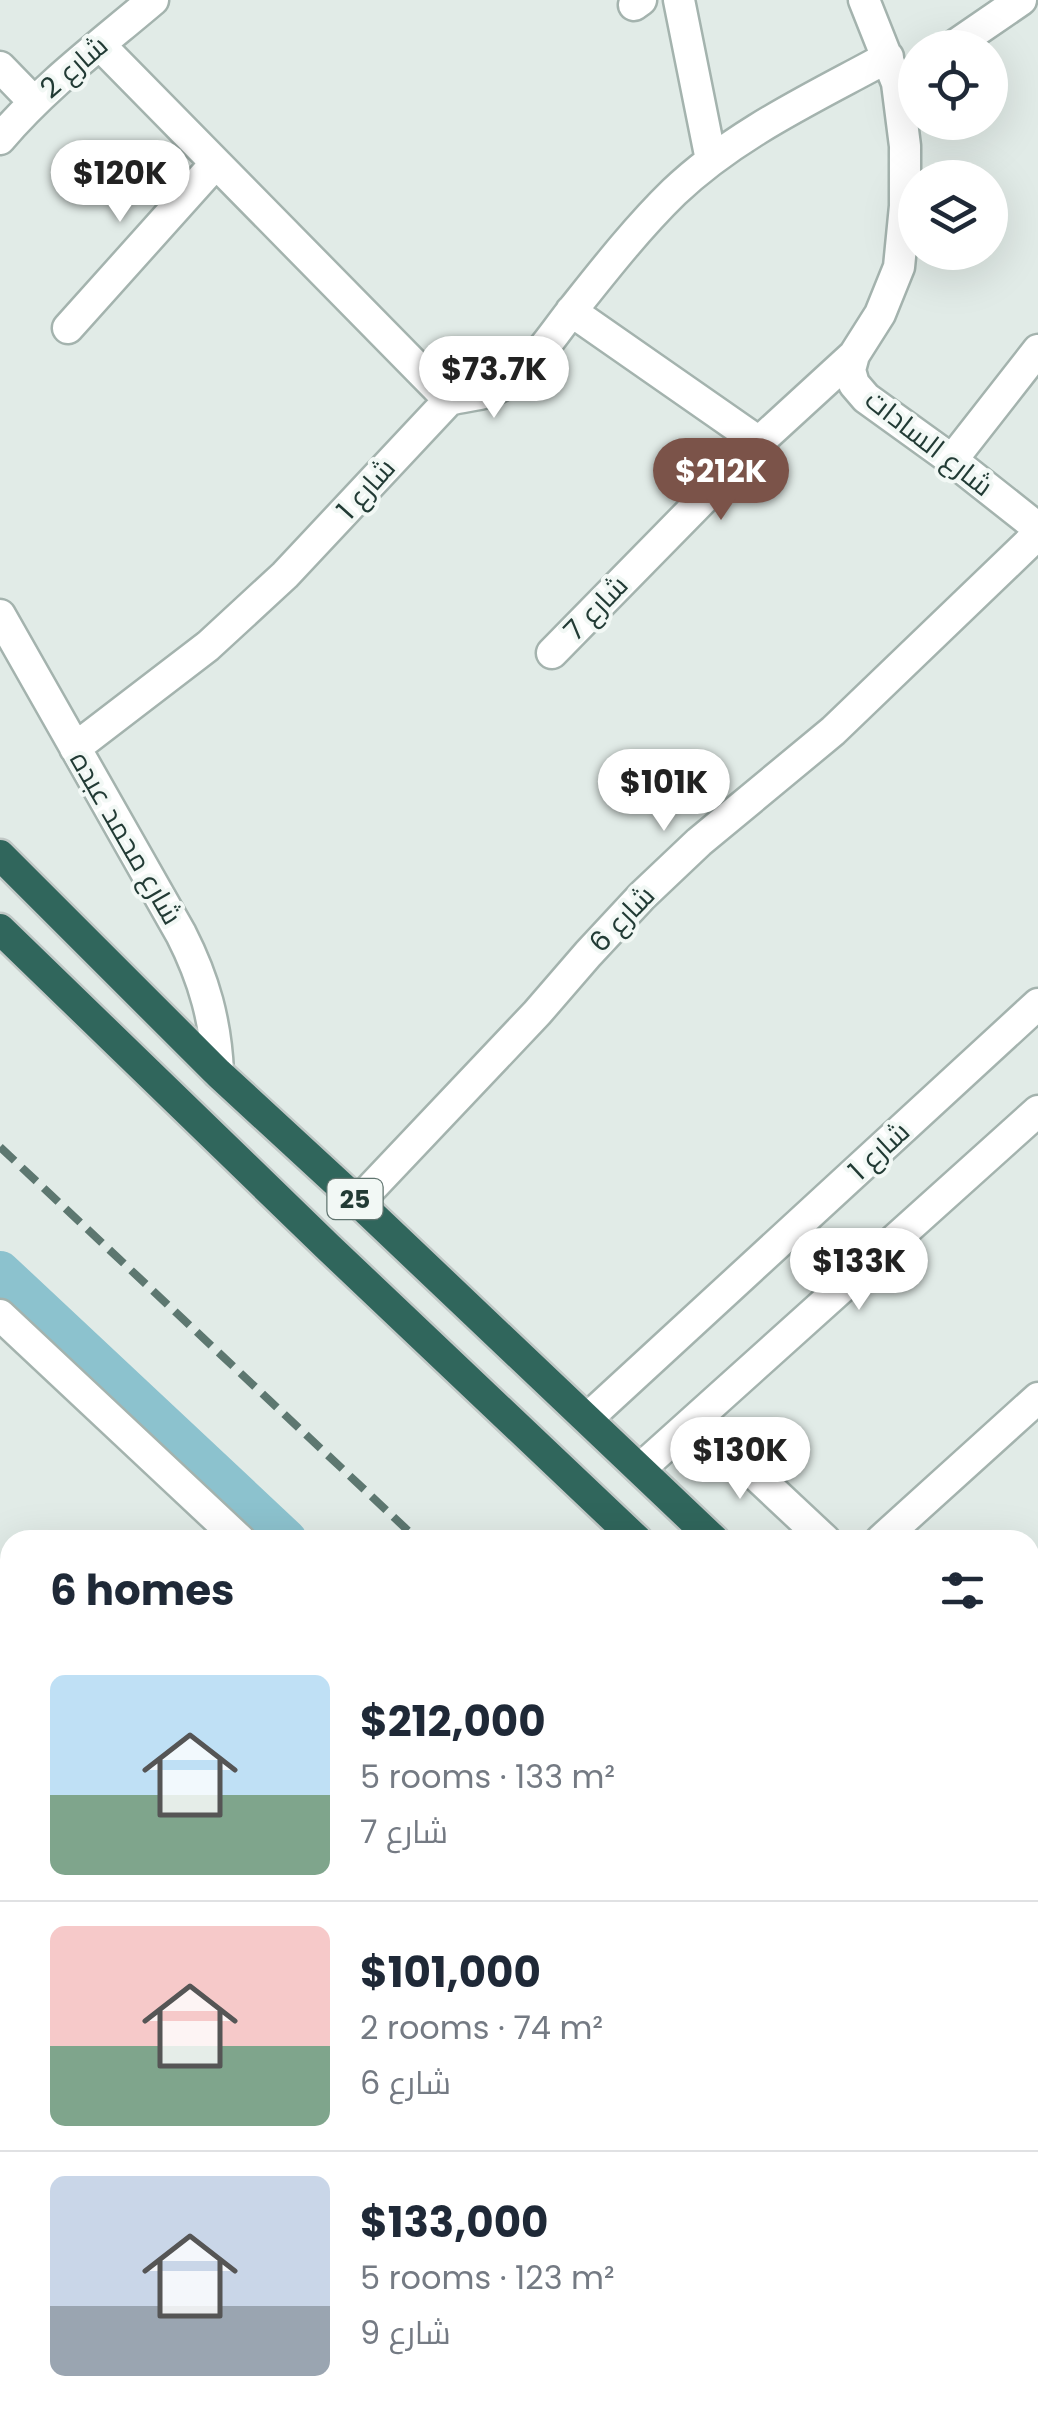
<!DOCTYPE html>
<html lang="en">
<head>
<meta charset="utf-8">
<style>
  body { margin:0; font-family:Poppins,Cairo,sans-serif; background:#f2f2f3; color:#1f2937; height:100vh; display:flex; flex-direction:column; font-size:38px; white-space:nowrap }
  * { box-sizing:border-box; margin:0 }
  p { font-size:32px; color:#747a83 }
  .icon { flex:none; width:55px; height:55px; fill:none; stroke:currentColor; stroke-width:2; stroke-linecap:round; stroke-linejoin:round }
  .map { position:relative; flex:1; overflow:hidden }
  .details { position:absolute; left:0px; top:1530px; width:1040px; height:890px; display:flex; flex-direction:column; background:#fff; border-radius:30px 30px 0 0; box-shadow:0 10px 40px #0002 }
  .details>* { flex:none }
  .controls { position:absolute; left:898px; top:30px; display:grid; gap:20px }
  .controls a { display:grid; place-items:center; width:110px; height:110px; border-radius:50%; background:#fff; box-shadow:0 10px 40px #0002; font-size:50px }
  .price { position:absolute; translate:-50% -85px; padding:0 22px; border-radius:35px; background:#fff; color:#222; font-size:32px; line-height:65px; filter:drop-shadow(0 2px 5px #0008) }
  .price::after { content:''; position:absolute; left:50%; top:60px; width:30px; height:22px; margin-left:-15px; background:inherit; clip-path:polygon(0 0,100% 0,50% 100%) }
  .price.selected { background:#7b5349; color:#fff }
  ul { padding:0; list-style:none }
  li { display:flex; align-items:center; gap:30px; height:250px; padding:0 50px }
  li+li { border-top:2px solid #e0e1e3 }
  li span { display:grid; place-items:center; flex:none; width:280px; height:200px; border-radius:15px; color:#555 }
  li>.icon { margin-inline-start:auto }
  span .icon { width:120px; height:120px; fill:#fffc; stroke-width:1 }
  li b { font-size:42px }
  h2 { display:flex; justify-content:space-between; align-items:center; height:120px; padding:0 50px; font-size:42px }
  .map>svg:first-child { display:block }
  .lines { fill:none; stroke-linecap:round; stroke-linejoin:round }
  .canal { stroke:#8cc2ce; stroke-width:42 }
  .street-casing { stroke:#a4b3ae; stroke-width:35 }
  .highway-casing { stroke:#c1c8c6; stroke-width:35 }
  .street { stroke:#fff; stroke-width:30 }
  .highway { stroke:#30665c; stroke-width:30 }
  .rail { stroke:#5d7770; stroke-width:8; stroke-dasharray:20 10; stroke-linecap:butt }
  .labels { text-anchor:middle; dominant-baseline:central; stroke-width:8; stroke-linejoin:round; paint-order:stroke }
  .shield { fill:#f2f8f5; stroke:#60746f; stroke-width:2.5 }
  .shield-label { font-size:25px; font-weight:bold; fill:#223b35 }
  .street-label { font-size:28px; fill:#223b35; stroke:#f2f8f5 }
</style>
</head>
<body>
<div class="map">
<svg width="1038" height="2420" viewBox="0 0 1038 2420">
  <rect width="100%" height="100%" fill="#e1ebe7"/>
  <g class="lines">
    <!-- canal -->
    <path class="canal" d="M0 1272 286 1540
      M1030 2239 1038 2247"/>
    <defs>
      <path id="street" d="M679 0 711 160
        M864 0 897 83 905 146V206L899 267 880 314 854 355 850 370 854 384 866 398 952 460 1038 528
        M634 5 641 0
        M100 45 449 400
        M951 48 1021 0
        M0 67 34 102
        M0 139C45 86 100 45 153 0
        M571 311 759 442
        M68 328 216 163
        M952 460 1038 350
        M0 615 181 934C204 979 216 1022 218 1073
        M552 653 759 442 854 355
        M75 748 208 646 285 575 449 400C462 396 475 396 487 392 528 378 549 339 574 308 605 269 638 227 674 192 736 133 815 97 888 57
        M358 1202 537 1013 588 954 642 896 699 842 833 731 1038 534
        M0 1315 240 1540
        M587 1419 1038 1004
        M697 1420 825 1540
        M640 1469 1038 1111
        M881 1540 1038 1398
        M1030 1707 1038 1699
        M1030 1731 1038 1739
        M1030 2288 1038 2296"/>
      <path id="highway" d="M0 855 218 1073 358 1202 714 1540
        M0 929 328 1247 637 1540
        M1030 1839 1038 1847
        M1030 1911 1038 1919"/>
    </defs>
    <!-- street casing -->
    <use href="#street" class="street-casing"/>
    <!-- highway casing -->
    <use href="#highway" class="highway-casing"/>
    <!-- street -->
    <use href="#street" class="street"/>
    <!-- highway -->
    <use href="#highway" class="highway"/>
    <!-- rail -->
    <path class="rail" d="M0 1147 418 1540
      M1030 2114 1038 2121"/>
  </g>
  <g class="labels">
    <!-- shield labels -->
    <rect class="shield" x="327.5" y="1179" width="55" height="40" rx="8"/>
    <g class="shield-label">
      <text x="355" y="1199">25</text>
    </g>
    <!-- street labels -->
    <g class="street-label">
      <text transform="translate(74 67) rotate(-41)">شارع 2</text>
      <text transform="translate(929 443) rotate(38)">شارع السادات</text>
      <text transform="translate(366 489) rotate(-48)">شارع 1</text>
      <text transform="translate(596 608) rotate(-46)">شارع 7</text>
      <text transform="translate(126 838) rotate(60)">شارع محمد عبده</text>
      <text transform="translate(622 919) rotate(-46)">شارع 6</text>
      <text transform="translate(879 1151) rotate(-43)">شارع 1</text>
    </g>
  </g>
</svg>
<div class="controls">
<a><svg class="icon" aria-label="locate" viewBox="0 0 24 24"><circle cx="12" cy="12" r="6"/><path d="M12 2v4M12 18v4M2 12h4M18 12h4"/></svg></a>
<a><svg class="icon" aria-label="layers" viewBox="0 0 24 24"><path d="M12 4l9 5-9 5-9-5zM3 14l9 5 9-5"/></svg></a>
</div>
<b class="price" style="left:120px;top:225px">$120K</b>
<b class="price" style="left:494px;top:421px">$73.7K</b>
<b class="price selected" style="left:721px;top:523px">$212K</b>
<b class="price" style="left:664px;top:834px">$101K</b>
<b class="price" style="left:859px;top:1313px">$133K</b>
<b class="price" style="left:740px;top:1502px">$130K</b>
<section class="details">
<h2>6 homes<svg class="icon" aria-label="filters" viewBox="0 0 24 24"><path d="M4 7h16M4 17h16"/><circle cx="9" cy="7" r="2"/><circle cx="15" cy="17" r="2"/></svg></h2>
<ul>
<li><span style="background:linear-gradient(#bfe0f5 60%,#7fa58c 0)"><svg class="icon" aria-label="home" viewBox="0 0 24 24"><path d="M3 11l9-7 9 7M6 9v11h12V9"/></svg></span><div><b>$212,000</b><p>5 rooms · 133 m²</p><p>شارع 7</p></div></li>
<li><span style="background:linear-gradient(#f6c9c9 60%,#7fa58c 0)"><svg class="icon" aria-label="home" viewBox="0 0 24 24"><path d="M3 11l9-7 9 7M6 9v11h12V9"/></svg></span><div><b>$101,000</b><p>2 rooms · 74 m²</p><p>شارع 6</p></div></li>
<li><span style="background:linear-gradient(#c9d6e8 65%,#9aa5b1 0)"><svg class="icon" aria-label="home" viewBox="0 0 24 24"><path d="M3 11l9-7 9 7M6 9v11h12V9"/></svg></span><div><b>$133,000</b><p>5 rooms · 123 m²</p><p>شارع 9</p></div></li>
</ul>
</section>
</div>
</body>
</html>
